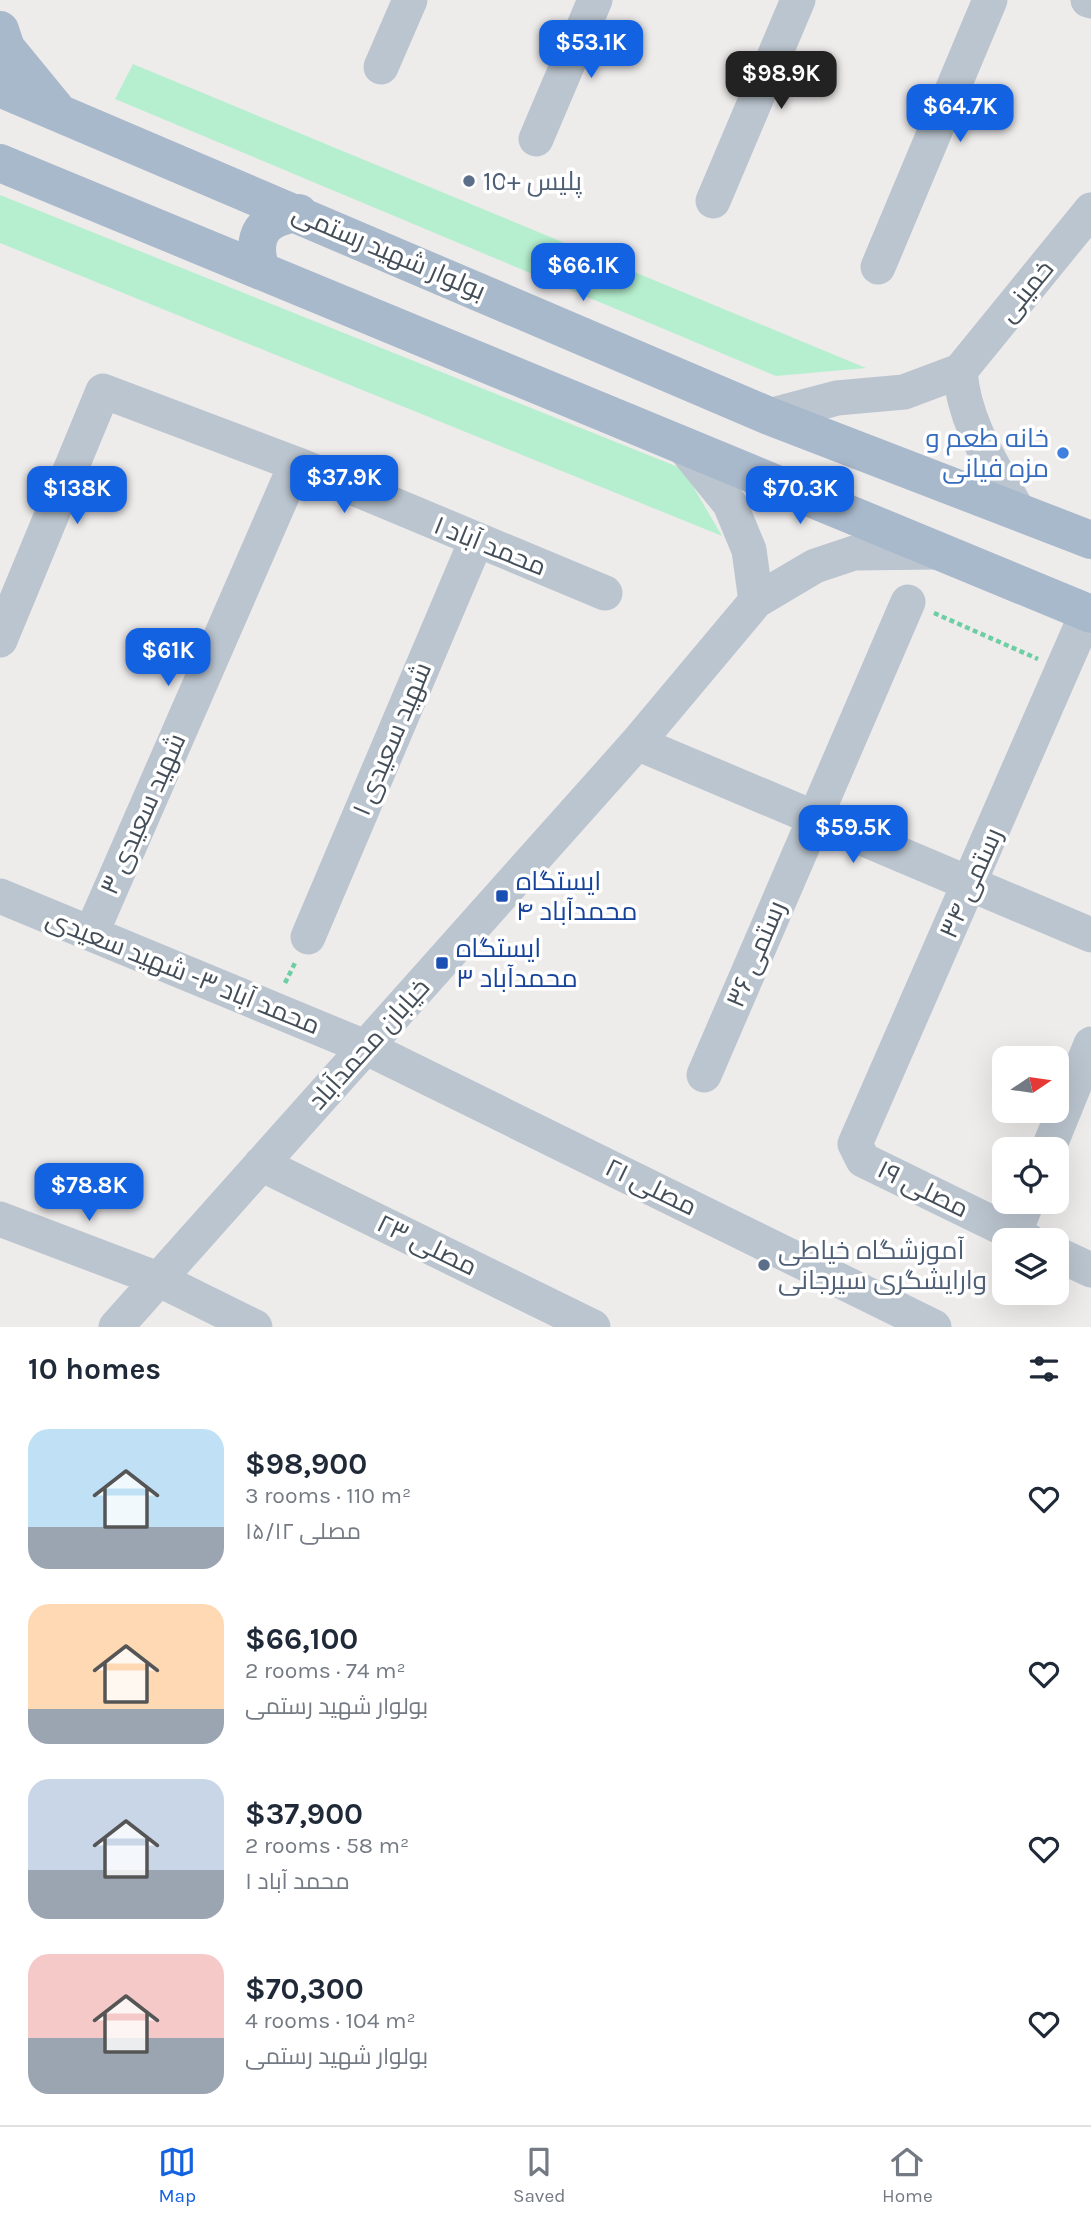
<!DOCTYPE html>
<html lang="en">
<head>
<meta charset="utf-8">
<style>
  body { margin:0; font-family:Karla,Cairo,sans-serif; background:#f2f2f3; color:#1f2937; height:100vh; display:flex; flex-direction:column; font-size:26px; white-space:nowrap }
  * { box-sizing:border-box; margin:0 }
  p { font-size:23px; color:#747a83 }
  .icon { flex:none; width:38px; height:38px; fill:none; stroke:currentColor; stroke-width:2; stroke-linecap:round; stroke-linejoin:round }
  .map { position:relative; height:1327px; overflow:hidden }
  .sheet { display:flex; flex-direction:column; background:#fff; flex:1 }
  .sheet>* { flex:none }
  .needle { width:46px; rotate:77deg }
  .tools { position:absolute; left:992px; top:1046px; display:grid; gap:14px }
  .tools a { display:grid; place-items:center; width:77px; height:77px; border-radius:14px; background:#fff; box-shadow:0 7px 28px #0002; font-size:35px }
  .price { position:absolute; translate:-50% -60px; padding:0 16px; border-radius:14px; background:#1262e2; color:#fff; font-size:23px; line-height:46px; filter:drop-shadow(0 2px 4px #0008) }
  .price::after { content:''; position:absolute; left:50%; top:42px; width:21px; height:16px; margin-left:-10px; background:inherit; clip-path:polygon(0 0,100% 0,50% 100%) }
  .price.active { background:#222; color:#fff }
  ul { padding:0; list-style:none }
  li { display:flex; align-items:center; gap:21px; height:175px; padding:0 28px }
  li span { display:grid; place-items:center; flex:none; width:196px; height:140px; border-radius:21px; color:#555 }
  li>.icon { margin-inline-start:auto }
  span .icon { width:84px; height:84px; fill:#fffc; stroke-width:1 }
  li b { font-size:30px }
  h2 { display:flex; justify-content:space-between; align-items:center; height:84px; padding:0 28px; font-size:30px }
  .menu { display:flex; justify-content:space-around; align-items:center; height:98px; border-top:2px solid #e0e1e3; background:#fff; font-size:19px; color:#747a83 }
  .menu a { display:grid; justify-items:center; gap:4px }
  .menu .active { color:#1262e2 }
  .map>svg:first-child { display:block }
  .green { fill:#b6efcf }
  .lines { fill:none; stroke-linecap:round; stroke-linejoin:round }
  .path { stroke:#6dcea3; stroke-width:4.5; stroke-dasharray:5 3.5; stroke-linecap:butt }
  .minor { stroke:#bbc5cf; stroke-width:35 }
  .major { stroke:#a9b9cc; stroke-width:38 }
  .service-dot { fill:#5c6f8a; stroke:#fff; stroke-width:2.5 }
  .shop-dot { fill:#3f7fe0; stroke:#fff; stroke-width:2.5 }
  .transit-dot { fill:#1a4fb4; stroke:#fff; stroke-width:2.5 }
  .labels { text-anchor:middle; dominant-baseline:central; stroke-width:7; stroke-linejoin:round; paint-order:stroke }
  .service-label { font-size:26px; fill:#4e5e75; stroke:#fff; text-anchor:start }
  .street-label { font-size:26px; fill:#434e59; stroke:#fff }
  .shop-label { font-size:26px; fill:#366cbe; stroke:#fff; text-anchor:end }
  .transit-label { font-size:26px; fill:#164399; stroke:#fff; text-anchor:start }
</style>
</head>
<body>
<div class="map">
<svg width="1091" height="1327" viewBox="0 0 1091 1327">
  <rect width="100%" height="100%" fill="#eeebeb"/>
  <!-- green -->
  <path class="green" d="M133 64 866 368 776 376 115 99Z
    M0 195 683 469 722 536 0 243Z"/>
  <g class="lines">
    <!-- path -->
    <path class="path" d="M934 613 1038 659
      M285 983 295 963"/>
    <!-- minor -->
    <path class="minor" d="M1088 0 1091 1
      M381 67 410 0
      M536 139 595 0
      M713 201 798 0
      M878 267 990 0
      M960 371 1091 210
      M769 416 837 398 904 392 960 371C964 424 994 467 1019 513
      M683 446 730 504 749 550 756 601
      M0 640 103 391 296 464 605 593
      M637 743 1091 935
      M0 896 367 1048 934 1327
      M91 934 296 464
      M308 937 476 541
      M704 1075 908 602
      M1048 1150 1091 1044
      M261 1164 593 1327
      M0 1219 158 1279 255 1327
      M1014 1234 1027 1202
      M1029 1241 863 1160 855 1144 1087 613
      M1057 1254 1091 1270
      M116 1327 637 743 756 601 815 566 854 553 938 552"/>
    <!-- major -->
    <path class="major" d="M0 30 6 48 56 109
      M0 88 769 416 1091 540
      M0 163 1091 614
      M261 271C250 235 262 218 299 213"/>
  </g>
  <!-- markers -->
  <g class="service-dot">
    <circle cx="469" cy="181" r="7"/>
    <circle cx="764" cy="1265" r="7"/>
  </g>
  <circle class="shop-dot" cx="1063" cy="453" r="7"/>
  <g class="transit-dot">
    <rect x="495" y="889" width="14" height="14" rx="3.5"/>
    <rect x="435" y="956" width="14" height="14" rx="3.5"/>
  </g>
  <g class="labels">
    <!-- service labels -->
    <g class="service-label">
      <text x="483" y="181">پلیس +10</text>
      <text x="778" y="1250">آموزشگاه خیاطی<tspan x="778" dy="30">وارایشگری سیرجانی</tspan></text>
    </g>
    <!-- street labels -->
    <g class="street-label">
      <text transform="translate(389 252) rotate(23)">بولوار شهید رستمی</text>
      <text transform="translate(1026 291) rotate(-51)">خمینی</text>
      <text transform="translate(490 546) rotate(22)">محمد آباد ۱</text>
      <text transform="translate(392 739) rotate(-67)">شهید سعیدی ۱</text>
      <text transform="translate(143 814) rotate(-66)">شهید سعیدی ۳</text>
      <text transform="translate(971 883) rotate(-66)">رستمی ۳۴</text>
      <text transform="translate(756 954) rotate(-67)">رستمی ۳۶</text>
      <text transform="translate(183 972) rotate(22)">محمد آباد ۳- شهید سعیدی</text>
      <text transform="translate(369 1044) rotate(-48)">خیابان محمدآباد</text>
      <text transform="translate(651 1187) rotate(26)">مصلی ۲۱</text>
      <text transform="translate(923 1189) rotate(26)">مصلی ۱۹</text>
      <text transform="translate(427 1245) rotate(26)">مصلی ۲۳</text>
    </g>
    <!-- shop labels -->
    <g class="shop-label">
      <text x="1049" y="438">خانه طعم و<tspan x="1049" dy="30">مزه فیانی</tspan></text>
    </g>
    <!-- transit labels -->
    <g class="transit-label">
      <text x="516" y="881">ایستگاه<tspan x="516" dy="30">محمدآباد ۴</tspan></text>
      <text x="456" y="948">ایستگاه<tspan x="456" dy="30">محمدآباد ۳</tspan></text>
    </g>
  </g>
</svg>
<div class="tools">
<a><svg class="needle" viewBox="-14 -14 28 28"><path d="M0-13l5 13h-10z" fill="#e53935"/><path d="M0 13l5-13h-10z" fill="#747a83"/></svg></a>
<a><svg class="icon" aria-label="locate" viewBox="0 0 24 24"><circle cx="12" cy="12" r="6"/><path d="M12 2v4M12 18v4M2 12h4M18 12h4"/></svg></a>
<a><svg class="icon" aria-label="layers" viewBox="0 0 24 24"><path d="M12 4l9 5-9 5-9-5zM3 14l9 5 9-5"/></svg></a>
</div>
<b class="price" style="left:591px;top:80px">$53.1K</b>
<b class="price active" style="left:781px;top:111px">$98.9K</b>
<b class="price" style="left:960px;top:144px">$64.7K</b>
<b class="price" style="left:583px;top:303px">$66.1K</b>
<b class="price" style="left:344px;top:515px">$37.9K</b>
<b class="price" style="left:77px;top:526px">$138K</b>
<b class="price" style="left:800px;top:526px">$70.3K</b>
<b class="price" style="left:168px;top:688px">$61K</b>
<b class="price" style="left:853px;top:865px">$59.5K</b>
<b class="price" style="left:89px;top:1223px">$78.8K</b>
</div>
<section class="sheet">
<h2>10 homes<svg class="icon" aria-label="filters" viewBox="0 0 24 24"><path d="M4 7h16M4 17h16"/><circle cx="9" cy="7" r="2"/><circle cx="15" cy="17" r="2"/></svg></h2>
<ul>
<li><span style="background:linear-gradient(#bfe0f5 70%,#9aa5b1 0)"><svg class="icon" aria-label="home" viewBox="0 0 24 24"><path d="M3 11l9-7 9 7M6 9v11h12V9"/></svg></span><div><b>$98,900</b><p>3 rooms · 110 m²</p><p>مصلی ۱۵/۱۲</p></div><svg class="icon" aria-label="heart" viewBox="0 0 24 24"><path d="M12 20l-8-8c-3-5 5-10 8-4 3-6 11-1 8 4z"/></svg></li>
<li><span style="background:linear-gradient(#ffd9b3 75%,#9aa5b1 0)"><svg class="icon" aria-label="home" viewBox="0 0 24 24"><path d="M3 11l9-7 9 7M6 9v11h12V9"/></svg></span><div><b>$66,100</b><p>2 rooms · 74 m²</p><p>بولوار شهید رستمی</p></div><svg class="icon" aria-label="heart" viewBox="0 0 24 24"><path d="M12 20l-8-8c-3-5 5-10 8-4 3-6 11-1 8 4z"/></svg></li>
<li><span style="background:linear-gradient(#c9d6e8 65%,#9aa5b1 0)"><svg class="icon" aria-label="home" viewBox="0 0 24 24"><path d="M3 11l9-7 9 7M6 9v11h12V9"/></svg></span><div><b>$37,900</b><p>2 rooms · 58 m²</p><p>محمد آباد ۱</p></div><svg class="icon" aria-label="heart" viewBox="0 0 24 24"><path d="M12 20l-8-8c-3-5 5-10 8-4 3-6 11-1 8 4z"/></svg></li>
<li><span style="background:linear-gradient(#f6c9c9 60%,#9aa5b1 0)"><svg class="icon" aria-label="home" viewBox="0 0 24 24"><path d="M3 11l9-7 9 7M6 9v11h12V9"/></svg></span><div><b>$70,300</b><p>4 rooms · 104 m²</p><p>بولوار شهید رستمی</p></div><svg class="icon" aria-label="heart" viewBox="0 0 24 24"><path d="M12 20l-8-8c-3-5 5-10 8-4 3-6 11-1 8 4z"/></svg></li>
</ul>
</section>
<nav class="menu">
<a class="active"><svg class="icon" aria-label="map" viewBox="0 0 24 24"><path d="M3 6l6-2 6 2 6-2v14l-6 2-6-2-6 2zM9 4v14M15 6v14"/></svg>Map</a>
<a><svg class="icon" aria-label="saved" viewBox="0 0 24 24"><path d="M7 4h10v16l-5-4-5 4z"/></svg>Saved</a>
<a><svg class="icon" aria-label="home" viewBox="0 0 24 24"><path d="M3 11l9-7 9 7M6 9v11h12V9"/></svg>Home</a>
</nav>
</body>
</html>
